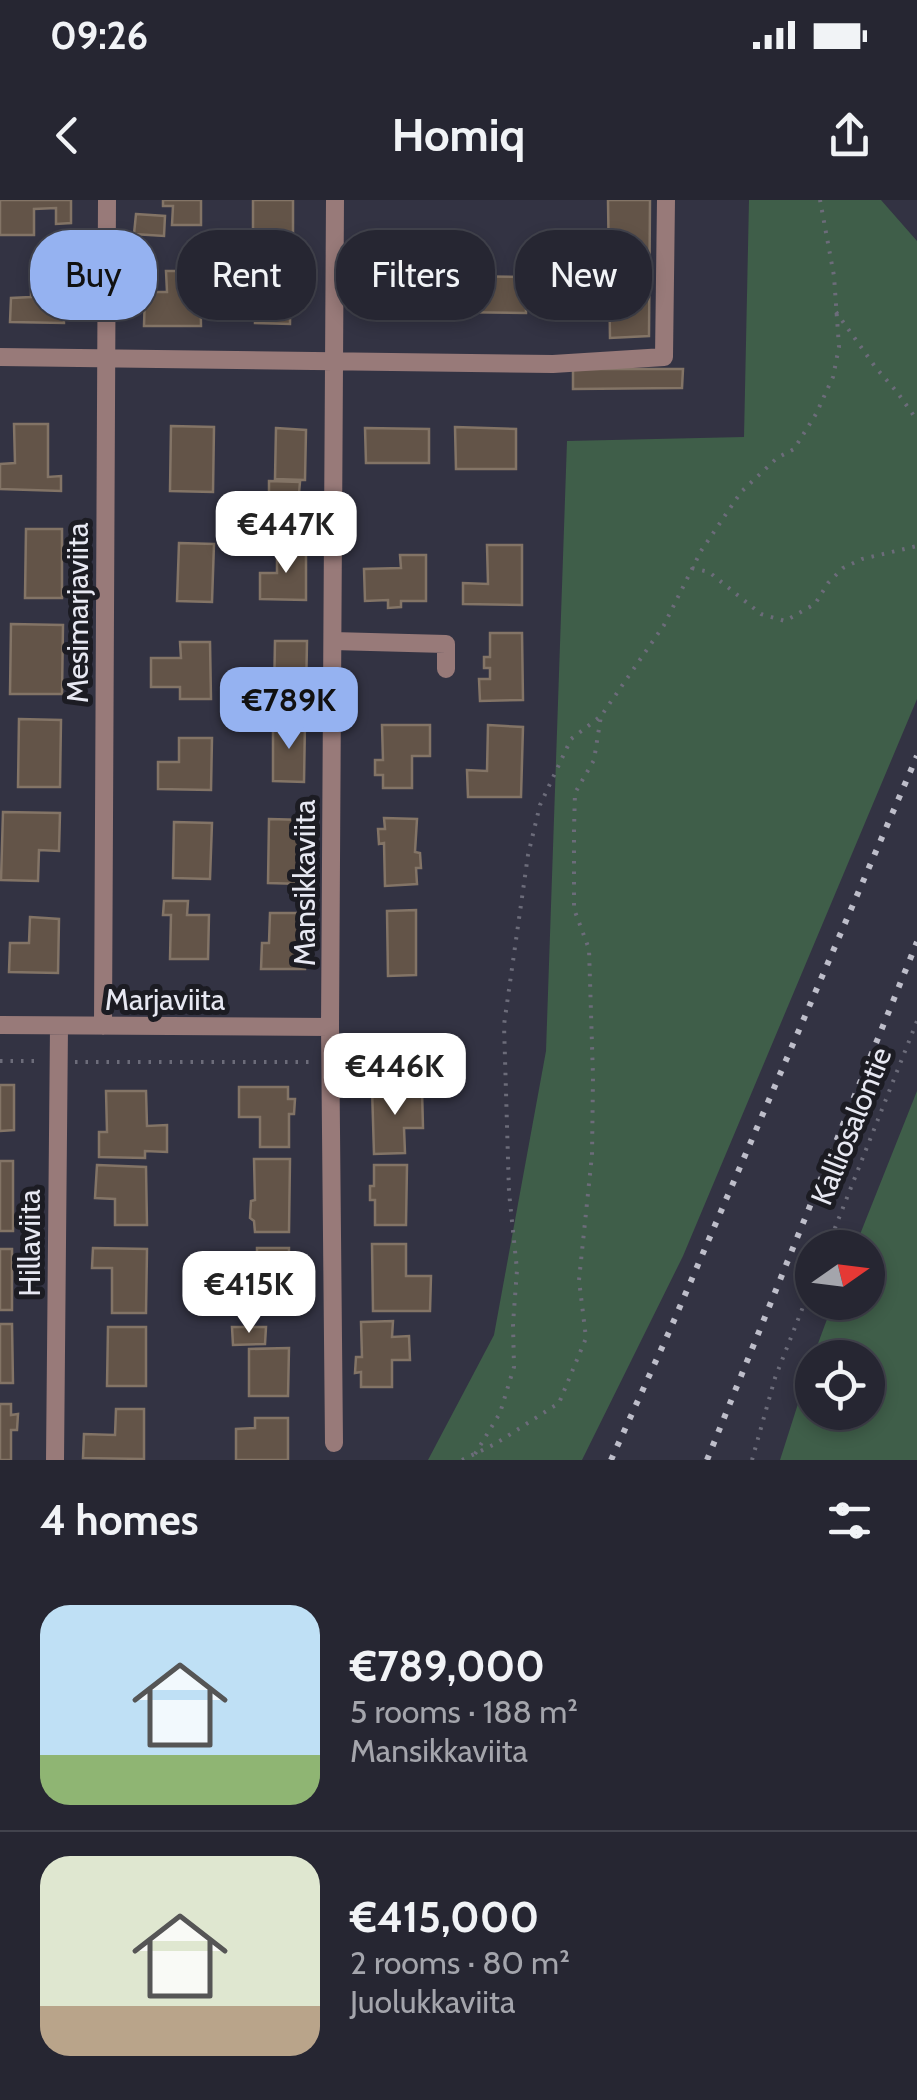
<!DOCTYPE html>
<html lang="en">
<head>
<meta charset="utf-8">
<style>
  body { margin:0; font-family:Cabin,sans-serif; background:#32323e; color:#f1f3f6; height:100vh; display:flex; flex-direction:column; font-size:38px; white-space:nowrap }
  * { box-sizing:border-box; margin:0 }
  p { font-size:32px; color:#a4a5ac }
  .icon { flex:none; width:55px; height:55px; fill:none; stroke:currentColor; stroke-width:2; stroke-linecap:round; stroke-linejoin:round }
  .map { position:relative; height:1260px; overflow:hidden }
  .drawer { display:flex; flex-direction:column; background:#262632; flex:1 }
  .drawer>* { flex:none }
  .hud { position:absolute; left:30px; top:30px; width:858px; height:90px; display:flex; gap:20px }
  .needle { width:65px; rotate:76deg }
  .controls { position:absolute; left:795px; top:1030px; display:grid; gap:20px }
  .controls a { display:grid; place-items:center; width:90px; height:90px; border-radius:50%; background:#262632; box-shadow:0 5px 15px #0003,0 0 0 2px #42434d; font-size:50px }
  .price { position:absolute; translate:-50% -85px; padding:0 22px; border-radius:20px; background:#fff; color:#222; font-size:32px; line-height:65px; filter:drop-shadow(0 2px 5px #0008) }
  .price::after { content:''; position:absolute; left:50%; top:60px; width:30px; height:22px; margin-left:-15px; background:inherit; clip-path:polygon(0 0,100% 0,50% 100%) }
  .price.active { background:#95b2f1; color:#111 }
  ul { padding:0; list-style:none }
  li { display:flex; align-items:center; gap:30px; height:250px; padding:0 40px }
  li+li { border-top:2px solid #42434d }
  li span { display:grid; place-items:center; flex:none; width:280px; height:200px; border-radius:30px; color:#555 }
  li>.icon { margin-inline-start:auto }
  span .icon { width:120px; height:120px; fill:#fffc; stroke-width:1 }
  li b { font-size:42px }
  h2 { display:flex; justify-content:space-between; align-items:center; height:120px; padding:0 40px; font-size:42px }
  .tag { padding:0 35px; border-radius:40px; background:#262632; box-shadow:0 5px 15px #0003,0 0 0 2px #42434d; font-size:35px; line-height:90px }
  .tag.active { background:#95b2f1; color:#111 }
  .status { display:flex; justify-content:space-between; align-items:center; height:70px; padding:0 50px; background:#262632; direction:ltr }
  .status svg { height:28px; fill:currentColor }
  header { display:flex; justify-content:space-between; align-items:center; height:130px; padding:0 40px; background:#262632; font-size:45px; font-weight:800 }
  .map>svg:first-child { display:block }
  .green { fill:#3f5e49 }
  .building { fill:#635448; stroke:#837466; stroke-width:2.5 }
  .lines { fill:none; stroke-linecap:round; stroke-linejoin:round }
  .path { stroke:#6c6c7a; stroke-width:4; stroke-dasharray:2.5 8; stroke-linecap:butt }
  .minor { stroke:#987a79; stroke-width:18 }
  .rail { stroke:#bebeca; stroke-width:6; stroke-dasharray:5 10; stroke-linecap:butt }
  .labels { text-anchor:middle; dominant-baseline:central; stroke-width:10; stroke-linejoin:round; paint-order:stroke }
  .street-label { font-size:30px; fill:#e7e8f2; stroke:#1c1c23 }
</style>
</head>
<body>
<div class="status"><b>09:26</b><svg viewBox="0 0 49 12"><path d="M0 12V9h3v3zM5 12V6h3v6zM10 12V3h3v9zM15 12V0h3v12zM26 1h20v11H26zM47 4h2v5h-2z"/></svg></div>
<header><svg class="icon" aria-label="back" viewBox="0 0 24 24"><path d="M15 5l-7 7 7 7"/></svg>Homiq<svg class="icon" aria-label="share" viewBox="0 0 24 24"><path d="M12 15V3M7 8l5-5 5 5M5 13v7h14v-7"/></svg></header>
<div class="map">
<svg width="917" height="1260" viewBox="0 0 917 1260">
  <rect width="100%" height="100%" fill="#333343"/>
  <!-- green -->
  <path class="green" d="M749 0H881L917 41V499L683 1056 582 1260H428L494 1135 546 851 567 241 744 237Z
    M917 891V1260H780L812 1160V1212H868V1158L813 1157 833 1103 868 1102V1048L855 1047Z"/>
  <!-- building -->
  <path class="building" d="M0 0H71V23L56 24V8L34 9V35H0Z
    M163 0H201V25H172L173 6H163Z
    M253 0H293V33H253Z
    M608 0H650L649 136 610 138Z
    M136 14 165 16 164 36 134 34Z
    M256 58H291L290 124 255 123Z
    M63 60 64 123 10 122 11 98 31 97V61Z
    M166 71H200L201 126H144L145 92H167Z
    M370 75 526 77V113L369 111Z
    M573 169H683L682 188 573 189Z
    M14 224H48V277L61 276V291L0 289V264L15 263Z
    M171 226 214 227 213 292 170 291Z
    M455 227 516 229V269H456Z
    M276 228 306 230 305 280 275 279Z
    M365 228 429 229V263H366Z
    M269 281 300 282 299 293 269 292Z
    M26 329H62V398H25Z
    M179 343 214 344 212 402 177 401Z
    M487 345H522V405L463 404V383L488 384Z
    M277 347H306V400L260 399V373H277Z
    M400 355H426V401H401V407L388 408V400L365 401 364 369 401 368Z
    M11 424 63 425 62 494H10Z
    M490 433H522L523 500 480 501 479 479H490V468H484V457H490Z
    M275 441H307L306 495H274Z
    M180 442H210L211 499H180V487H151V458H181Z
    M19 519 61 520 60 587H18Z
    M273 522H305L304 582 273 581Z
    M382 525H430V556H412V588H383V575H375V560H383Z
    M488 525 523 527 521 597H468L467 570 487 571Z
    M179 538H212L211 590 158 589V562H179Z
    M3 612 60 613 59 651 39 650 38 681 1 680Z
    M384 618 417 619 415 652 420 653 421 668H416L417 684 385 686 384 643 379 644 378 629H385Z
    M269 619 305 620 303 684 268 683Z
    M174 622 212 623 210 679 173 678Z
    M164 701H188L187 715H209L208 759H170L171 715H163Z
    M416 710V775L388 776 387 711Z
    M270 713H305V769H261L262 743H269Z
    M30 717 59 719 58 773 9 772 10 743H29Z
    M0 885H14V930L0 931Z
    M239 887H288V899H295L294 914H289V947H260V917H239Z
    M372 888 422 890 423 928H404L405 953 374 954Z
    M106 891H146L147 926 167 925V952L145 951V958L99 957V932H107Z
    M254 959H290L289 1032H255L254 1021 250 1018 251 1001 255 1000Z
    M0 961H13V1031H0Z
    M97 965 146 967 147 1025H115V999L95 998Z
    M374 965H407L406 1025H375V1000H370V986H374Z
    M372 1044H406V1076H431L430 1111H373Z
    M93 1048 147 1049 146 1113H112V1068H92Z
    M257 1048H289L288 1104 247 1105V1075L257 1074Z
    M0 1049H12V1110H0Z
    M393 1121 392 1137 409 1136 410 1160H392V1187H361V1172L355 1173 356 1157H362L361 1122Z
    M0 1124H12L13 1183H0Z
    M108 1127H146V1186H107Z
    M232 1127H266L265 1144 233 1145Z
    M289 1148 288 1196H249V1149Z
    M0 1204H11V1215L18 1214 17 1230H11V1260H0Z
    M116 1209H144V1259L83 1258 84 1234 115 1235Z
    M255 1218H288V1260H236V1229L255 1228Z"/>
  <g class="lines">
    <!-- path -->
    <path class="path" d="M836 112 876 168 897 192 917 220
      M692 368 709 372 761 414 785 421 815 404 828 383 843 368 862 359 917 346
      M0 861H41
      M75 862H311
      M827 1048 917 821
      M475 1254 500 1213 514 1167 513 1124 517 1070 509 992 504 825 528 655 540 605 571 539 601 516 664 425 701 351 741 292 777 258 794 249 816 214 833 177 839 147 834 76 820 0
      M462 1260 495 1244 559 1203 586 1138 579 1080 592 955 593 877 589 749 574 709V629L575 593 594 560 601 516
      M752 1260 775 1178 812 1084"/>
    <!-- minor -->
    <path class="minor" d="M0 157 553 164 664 157 666 0
      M333 441 446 444V469
      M0 825 330 827
      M103 826 107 0
      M334 1243 330 827 335 0
      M55 1260 59 826"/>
    <!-- rail -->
    <path class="rail" d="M611 1260 669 1132 917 556
      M707 1260 917 742"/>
  </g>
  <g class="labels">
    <!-- street labels -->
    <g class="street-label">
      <text transform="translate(77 413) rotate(-90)">Mesimarjaviita</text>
      <text transform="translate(304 683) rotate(-90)">Mansikkaviita</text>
      <text x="165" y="799">Marjaviita</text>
      <text transform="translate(851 926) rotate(-68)">Kalliosalontie</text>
      <text transform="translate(29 1043) rotate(-90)">Hillaviita</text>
    </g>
  </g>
</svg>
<div class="controls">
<a><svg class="needle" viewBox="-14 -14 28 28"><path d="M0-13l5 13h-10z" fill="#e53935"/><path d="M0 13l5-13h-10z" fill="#a4a5ac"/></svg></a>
<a><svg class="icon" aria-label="locate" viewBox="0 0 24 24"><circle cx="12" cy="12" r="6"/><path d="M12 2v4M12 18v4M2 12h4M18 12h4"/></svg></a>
</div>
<b class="price" style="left:286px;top:376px">€447K</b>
<b class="price active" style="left:289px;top:552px">€789K</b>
<b class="price" style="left:395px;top:918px">€446K</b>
<b class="price" style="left:249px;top:1136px">€415K</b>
<div class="hud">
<a class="tag active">Buy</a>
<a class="tag">Rent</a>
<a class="tag">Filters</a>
<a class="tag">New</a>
</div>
</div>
<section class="drawer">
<h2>4 homes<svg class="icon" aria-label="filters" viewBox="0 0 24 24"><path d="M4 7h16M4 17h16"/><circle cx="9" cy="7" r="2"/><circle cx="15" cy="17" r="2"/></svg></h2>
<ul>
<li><span style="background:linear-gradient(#bfe0f5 75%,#8fb573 0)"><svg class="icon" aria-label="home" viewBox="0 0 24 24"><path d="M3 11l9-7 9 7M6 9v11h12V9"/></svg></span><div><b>€789,000</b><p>5 rooms · 188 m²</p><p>Mansikkaviita</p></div></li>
<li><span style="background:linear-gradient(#dfe7d0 75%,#b9a48a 0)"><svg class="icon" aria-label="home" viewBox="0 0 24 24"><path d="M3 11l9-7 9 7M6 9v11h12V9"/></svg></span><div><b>€415,000</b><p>2 rooms · 80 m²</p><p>Juolukkaviita</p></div></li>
</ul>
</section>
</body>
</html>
